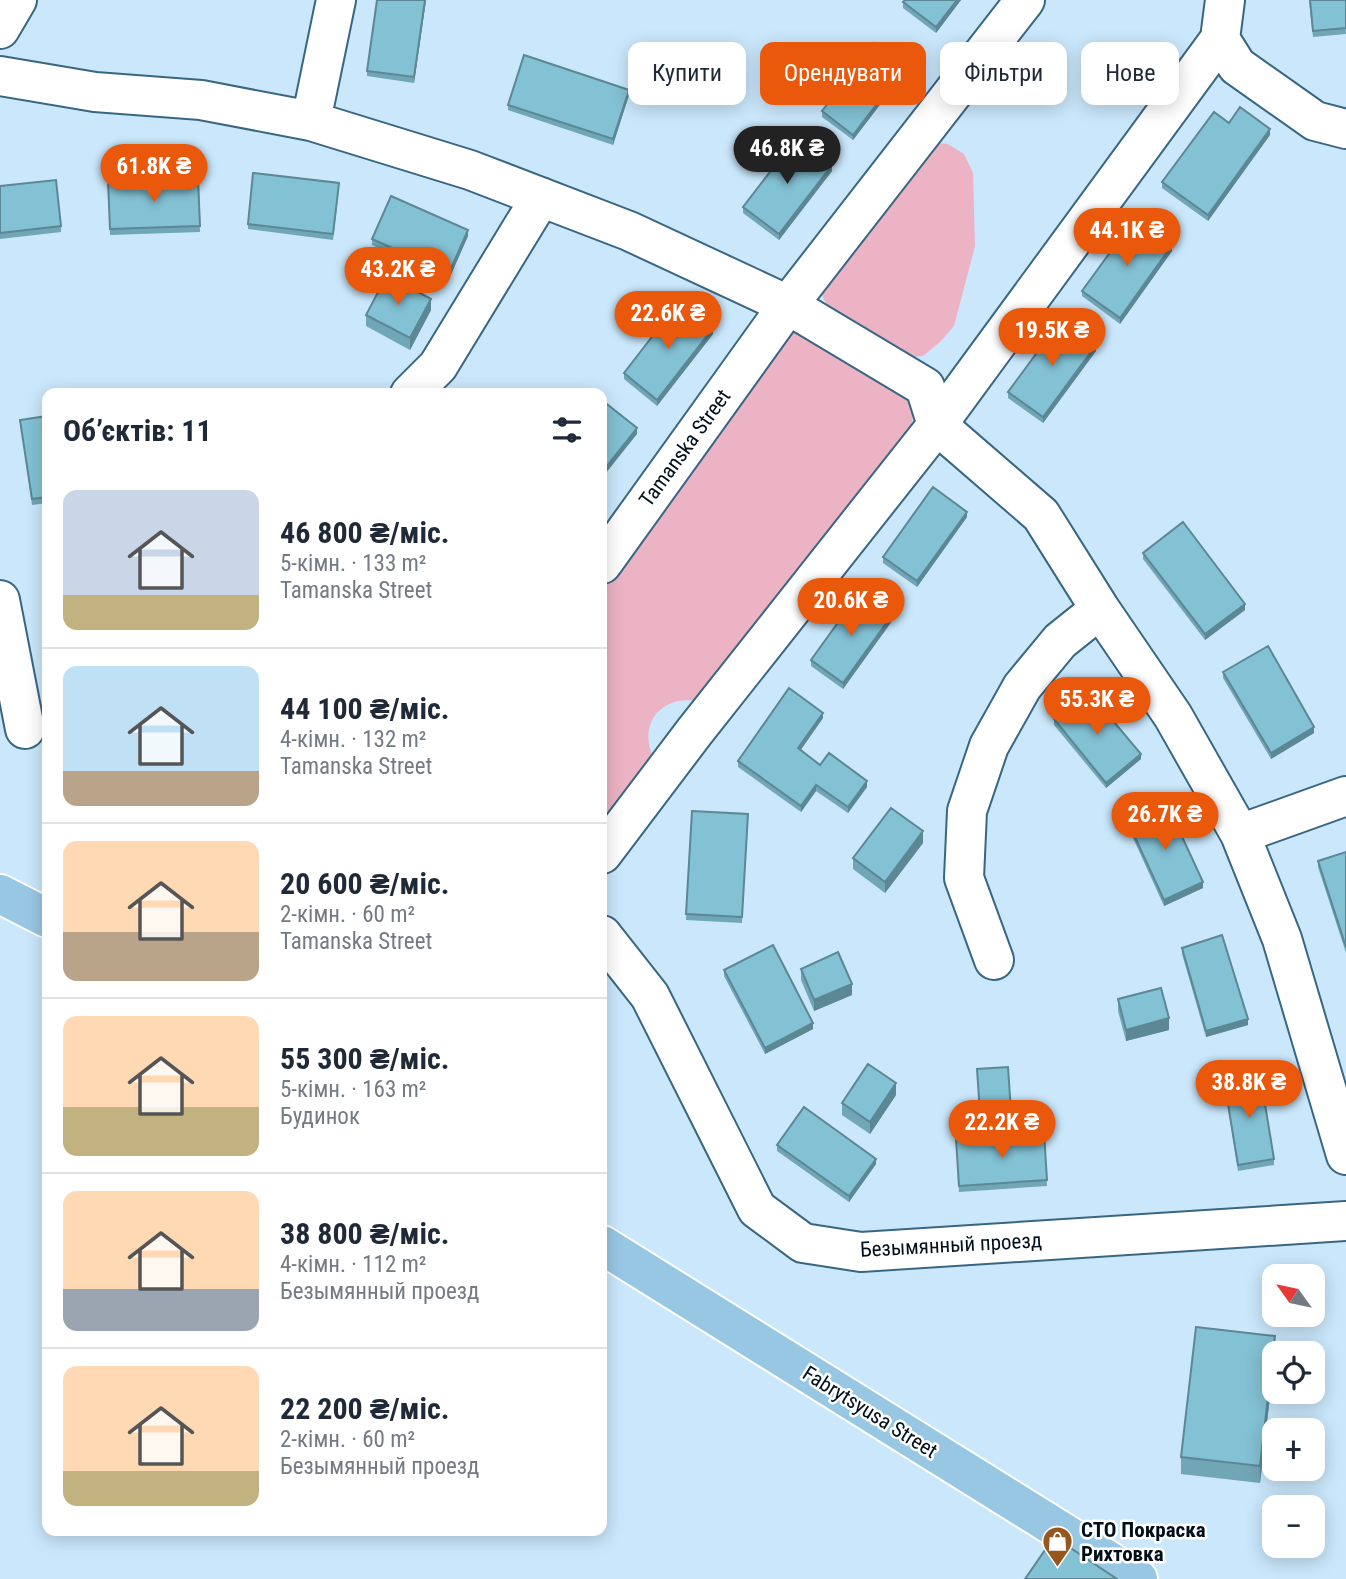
<!DOCTYPE html>
<html lang="uk">
<head>
<meta charset="utf-8">
<style>
  body { margin:0; font-family:"Roboto Condensed",sans-serif; background:#f6f6f7; color:#1f2937; height:100vh; display:flex; flex-direction:column; font-size:26px; white-space:nowrap }
  * { box-sizing:border-box; margin:0 }
  p { font-size:23px; color:#747a83 }
  .icon { flex:none; width:38px; height:38px; fill:none; stroke:currentColor; stroke-width:2; stroke-linecap:round; stroke-linejoin:round }
  .map { position:relative; flex:1; overflow:hidden }
  .sheet { position:absolute; left:42px; top:388px; width:565px; height:1148px; display:flex; flex-direction:column; background:#fff; border-radius:14px; box-shadow:0 4px 18px #0003 }
  .sheet>* { flex:none }
  .banner { position:absolute; left:628px; top:42px; width:612px; height:63px; display:flex; gap:14px }
  .needle { width:46px; rotate:303deg }
  .tools { position:absolute; left:1262px; top:1264px; display:grid; gap:14px }
  .tools a { display:grid; place-items:center; width:63px; height:63px; border-radius:14px; background:#fff; box-shadow:0 4px 18px #0003; font-size:35px }
  .price { position:absolute; translate:-50% -60px; padding:0 16px; border-radius:24px; background:#ea580c; color:#fff; font-size:23px; line-height:46px; filter:drop-shadow(0 2px 4px #0008) }
  .price::after { content:''; position:absolute; left:50%; top:42px; width:21px; height:16px; margin-left:-10px; background:inherit; clip-path:polygon(0 0,100% 0,50% 100%) }
  .price.current { background:#222; color:#fff }
  ul { padding:0; list-style:none }
  li { display:flex; align-items:center; gap:21px; height:175px; padding:0 21px }
  li+li { border-top:2px solid #e0e1e3 }
  li span { display:grid; place-items:center; flex:none; width:196px; height:140px; border-radius:14px; color:#555 }
  li>.icon { margin-inline-start:auto }
  span .icon { width:84px; height:84px; fill:#fffc; stroke-width:1 }
  li b { font-size:30px }
  h2 { display:flex; justify-content:space-between; align-items:center; height:84px; padding:0 21px; font-size:30px }
  .pill { padding:0 24px; border-radius:14px; background:#fff; box-shadow:0 4px 18px #0003; font-size:24px; line-height:63px }
  .pill.current { background:#ea580c; color:#fff }
  .map>svg:first-child { display:block }
  .green { fill:#ebb3c4 }
  .lines { fill:none; stroke-linecap:round; stroke-linejoin:round }
  .minor-casing { stroke:#396683; stroke-width:42 }
  .major-casing { stroke:#fff; stroke-width:42 }
  .minor { stroke:#fff; stroke-width:38 }
  .major { stroke:#98c7e4; stroke-width:38 }
  .wall { fill:#71a6b6 }
  .shaded-wall { fill:#5c8794 }
  .building { fill:#83c1d4; stroke:#5c8794; stroke-width:2 }
  .labels { text-anchor:middle; dominant-baseline:central; stroke-width:5; stroke-linejoin:round; paint-order:stroke }
  .street-label { font-size:21px; fill:#010f1a; stroke:#fff }
  .poi-label { font-size:21px; font-weight:bold; fill:#010f1a; stroke:#fff; text-anchor:start }
</style>
</head>
<body>
<div class="map">
<svg width="1346" height="1579" viewBox="0 0 1346 1579">
  <rect width="100%" height="100%" fill="#cae7fb"/>
  <!-- green -->
  <path class="green" d="M938 143 948 144 964 154 973 173 975 246 954 326 940 342 923 356 904 358 829 309 822 295V285L830 268 855 251 907 172Z
    M788 331H805L910 401 914 414 908 439 697 701C661 695 638 724 653 757L602 837V584L772 345Z"/>
  <g class="lines">
    <defs>
      <path id="minor" d="M1225 0 1220 39 1237 66 1315 121 1346 129
        M0 29 17 0
        M0 76 95 92 201 100 311 121 470 170 629 231 788 305 925 387 937 425 1041 515 1100 609 1173 716 1240 834 1282 939 1346 1155
        M311 121 336 0
        M410 394 438 366 541 197
        M602 564 788 305 1025 0
        M0 600 25 729
        M1240 834 1346 796
        M602 854 695 731 937 425 1220 39
        M602 935 650 996 757 1209 803 1243 861 1252 1346 1221
        M994 960 964 878 967 811 989 746 1022 687 1060 641 1100 609"/>
      <path id="major" d="M0 894 47 918
        M602 1245 1138 1579"/>
    </defs>
    <!-- minor casing -->
    <use href="#minor" class="minor-casing"/>
    <!-- major casing -->
    <use href="#major" class="major-casing"/>
    <!-- minor -->
    <use href="#minor" class="minor"/>
    <!-- major -->
    <use href="#major" class="major"/>
  </g>
  <!-- wall -->
  <path class="wall" d="M426 0 414 83 367 76V71Z
    M961 0 936 33 903 8V2Z
    M1309 0H1346V34L1313 37Z
    M905 72 853 140 822 117V111Z
    M629 95 613 145 508 110V105Z
    M1270 135 1208 221 1162 188V182Z
    M832 171 779 240 743 213V207Z
    M198 178 200 232 110 235 108 181Z
    M0 186 61 226V232L0 239Z
    M339 189 333 240 248 229V224Z
    M468 236 449 279 372 245V239Z
    M1172 251 1120 324 1082 296V291Z
    M431 310 410 350 366 326V315Z
    M713 334 657 406 624 379V373Z
    M1096 351 1043 423 1008 398V392Z
    M47 416V503L32 505 20 420Z
    M967 517 917 587 883 563V557Z
    M1143 553 1245 610 1205 640 1143 559Z
    M892 621 843 689 811 666V660Z
    M1223 672 1314 733 1271 759 1223 678Z
    M823 718 800 750 820 765 867 787 848 813 816 791 801 812 738 767V761Z
    M1054 719 1141 759 1106 788 1054 725Z
    M692 811 748 814 742 923 686 920Z
    M1128 822 1203 888 1164 906 1128 827Z
    M923 843 885 893 853 869V858Z
    M1346 852V953L1318 867V861Z
    M1182 948 1248 1025 1206 1037 1182 954Z
    M801 969 852 995 814 1011 801 980Z
    M724 970 813 1029 765 1054 724 976Z
    M1118 999 1169 1030 1126 1041 1118 1011Z
    M977 1069 1011 1111V1123L980 1125Z
    M1224 1080 1274 1159V1165L1238 1171Z
    M896 1095 870 1134 842 1115V1103Z
    M1044 1133 1047 1186 959 1192 956 1139Z
    M777 1145 876 1164 849 1202 777 1151Z
    M1196 1327 1275 1336V1353L1260 1483 1181 1474V1457Z"/>
  <!-- shaded-wall -->
  <path class="shaded-wall" d="M425 0H426L414 83V77Z
    M957 0H961L936 33V27Z
    M905 67V72L853 140V135Z
    M629 90V95L613 145V139Z
    M1270 129V135L1208 221V215Z
    M832 165V171L779 240V234Z
    M468 230V236L449 279V273Z
    M1172 245V251L1120 324V318Z
    M431 299V310L410 350V338Z
    M713 328V334L657 406V400Z
    M1096 345V351L1043 423V417Z
    M637 428V434L602 478V472Z
    M967 512V517L917 587V581Z
    M1245 604V610L1205 640V634Z
    M892 615V621L843 689V683Z
    M823 713V718L798 754V748Z
    M1314 727V733L1271 759V753Z
    M1141 754V759L1106 788V783Z
    M867 781V787L848 813V807Z
    M816 785V791L801 812V806Z
    M923 831V843L885 893V882Z
    M1203 882V888L1164 906V900Z
    M852 984V995L814 1011V1000Z
    M1169 1018V1030L1126 1041V1030Z
    M1248 1019V1025L1206 1037V1031Z
    M813 1023V1029L765 1054V1048Z
    M896 1083V1095L870 1134V1122Z
    M876 1159V1164L849 1202V1196Z
    M1275 1336V1353L1260 1483V1466Z"/>
  <!-- building -->
  <path class="building" d="M377 0H425L414 77 367 71Z
    M905 0H957L936 27 903 2Z
    M1310 0H1346V28L1313 31Z
    M874 43 905 67 853 135 822 111Z
    M524 55 629 90 613 139 508 105Z
    M1240 107 1270 129 1208 215 1162 182 1214 112 1229 123Z
    M796 138 832 165 779 234 743 207Z
    M253 173 339 183 333 234 248 224Z
    M198 178 200 226 110 229 108 181Z
    M56 180 61 226 0 233V186Z
    M391 196 468 230 449 273 372 239Z
    M1135 218 1172 245 1120 318 1082 291Z
    M387 275 431 299 410 338 366 315Z
    M679 302 713 328 657 400 624 373Z
    M1061 320 1096 345 1043 417 1008 392Z
    M603 401 637 428 602 472V402Z
    M47 416V497L32 499 20 420Z
    M933 487 967 512 917 581 883 557Z
    M1183 522 1245 604 1205 634 1143 553Z
    M860 592 892 615 843 683 811 660Z
    M1268 646 1314 727 1271 753 1223 672Z
    M789 688 823 713 798 748 820 765 829 753 867 781 848 807 816 785 801 806 738 761Z
    M1088 691 1141 754 1106 783 1054 719Z
    M1167 804 1203 882 1164 900 1128 822Z
    M891 808 923 831 885 882 853 858Z
    M692 811 748 814 742 917 686 914Z
    M1346 852V947L1318 861Z
    M1222 935 1248 1019 1206 1031 1182 948Z
    M773 945 813 1023 765 1048 724 970Z
    M838 952 852 984 814 1000 801 969Z
    M1161 988 1169 1018 1126 1030 1118 999Z
    M868 1064 896 1083 870 1122 842 1103Z
    M1008 1067 1011 1111 980 1113 977 1069Z
    M1260 1074 1274 1159 1238 1165 1224 1080Z
    M804 1107 876 1159 849 1196 777 1145Z
    M1044 1133 1047 1180 959 1186 956 1139Z
    M1196 1327 1275 1336 1260 1466 1181 1457Z
    M1054 1537 1117 1579H1025Z"/>
  <!-- icons -->
  <defs>
    <symbol id="shop-pin" viewBox="-11 -11 22 30"><path d="M0 17L-7.5 6A9.5 9.5 0 1 1 7.5 6Z" fill="#95571d" stroke="#fff"/><path d="M-5-2.5h2.3a2.7 3.5 0 0 1 5.4 0H5L5.5 6h-11ZM-1.5-2.5h3a1.5 2.3 0 0 0-3 0Z" fill="#fff"/></symbol>
  </defs>
  <g fill-rule="evenodd">
    <use href="#shop-pin" x="1040" y="1524" width="35" height="47"/>
  </g>
  <g class="labels">
    <!-- street labels -->
    <g class="street-label">
      <text transform="translate(685 448) rotate(-54)">Tamanska Street</text>
      <text transform="translate(951 1245) rotate(-3)">Безымянный проезд</text>
      <text transform="translate(870 1412) rotate(32)">Fabrytsyusa Street</text>
    </g>
    <!-- poi labels -->
    <g class="poi-label">
      <text x="1081" y="1530">СТО Покраска<tspan x="1081" dy="24">Рихтовка</tspan></text>
    </g>
  </g>
</svg>
<div class="tools">
<a><svg class="needle" viewBox="-14 -14 28 28"><path d="M0-13l5 13h-10z" fill="#e53935"/><path d="M0 13l5-13h-10z" fill="#747a83"/></svg></a>
<a><svg class="icon" aria-label="locate" viewBox="0 0 24 24"><circle cx="12" cy="12" r="6"/><path d="M12 2v4M12 18v4M2 12h4M18 12h4"/></svg></a>
<a>+</a>
<a>−</a>
</div>
<b class="price current" style="left:787px;top:186px">46.8K ₴</b>
<b class="price" style="left:154px;top:204px">61.8K ₴</b>
<b class="price" style="left:1127px;top:268px">44.1K ₴</b>
<b class="price" style="left:398px;top:307px">43.2K ₴</b>
<b class="price" style="left:668px;top:351px">22.6K ₴</b>
<b class="price" style="left:1052px;top:368px">19.5K ₴</b>
<b class="price" style="left:851px;top:638px">20.6K ₴</b>
<b class="price" style="left:1097px;top:737px">55.3K ₴</b>
<b class="price" style="left:1165px;top:852px">26.7K ₴</b>
<b class="price" style="left:1249px;top:1120px">38.8K ₴</b>
<b class="price" style="left:1002px;top:1160px">22.2K ₴</b>
<div class="banner">
<a class="pill">Купити</a>
<a class="pill current">Орендувати</a>
<a class="pill">Фільтри</a>
<a class="pill">Нове</a>
</div>
<section class="sheet">
<h2>Об’єктів: 11<svg class="icon" aria-label="filters" viewBox="0 0 24 24"><path d="M4 7h16M4 17h16"/><circle cx="9" cy="7" r="2"/><circle cx="15" cy="17" r="2"/></svg></h2>
<ul>
<li><span style="background:linear-gradient(#c9d6e8 75%,#c2b280 0)"><svg class="icon" aria-label="home" viewBox="0 0 24 24"><path d="M3 11l9-7 9 7M6 9v11h12V9"/></svg></span><div><b>46 800 ₴/міс.</b><p>5-кімн. · 133 m²</p><p>Tamanska Street</p></div></li>
<li><span style="background:linear-gradient(#bfe0f5 75%,#b9a48a 0)"><svg class="icon" aria-label="home" viewBox="0 0 24 24"><path d="M3 11l9-7 9 7M6 9v11h12V9"/></svg></span><div><b>44 100 ₴/міс.</b><p>4-кімн. · 132 m²</p><p>Tamanska Street</p></div></li>
<li><span style="background:linear-gradient(#ffd9b3 65%,#b9a48a 0)"><svg class="icon" aria-label="home" viewBox="0 0 24 24"><path d="M3 11l9-7 9 7M6 9v11h12V9"/></svg></span><div><b>20 600 ₴/міс.</b><p>2-кімн. · 60 m²</p><p>Tamanska Street</p></div></li>
<li><span style="background:linear-gradient(#ffd9b3 65%,#c2b280 0)"><svg class="icon" aria-label="home" viewBox="0 0 24 24"><path d="M3 11l9-7 9 7M6 9v11h12V9"/></svg></span><div><b>55 300 ₴/міс.</b><p>5-кімн. · 163 m²</p><p>Будинок</p></div></li>
<li><span style="background:linear-gradient(#ffd9b3 70%,#9aa5b1 0)"><svg class="icon" aria-label="home" viewBox="0 0 24 24"><path d="M3 11l9-7 9 7M6 9v11h12V9"/></svg></span><div><b>38 800 ₴/міс.</b><p>4-кімн. · 112 m²</p><p>Безымянный проезд</p></div></li>
<li><span style="background:linear-gradient(#ffd9b3 75%,#c2b280 0)"><svg class="icon" aria-label="home" viewBox="0 0 24 24"><path d="M3 11l9-7 9 7M6 9v11h12V9"/></svg></span><div><b>22 200 ₴/міс.</b><p>2-кімн. · 60 m²</p><p>Безымянный проезд</p></div></li>
</ul>
</section>
</div>
</body>
</html>
